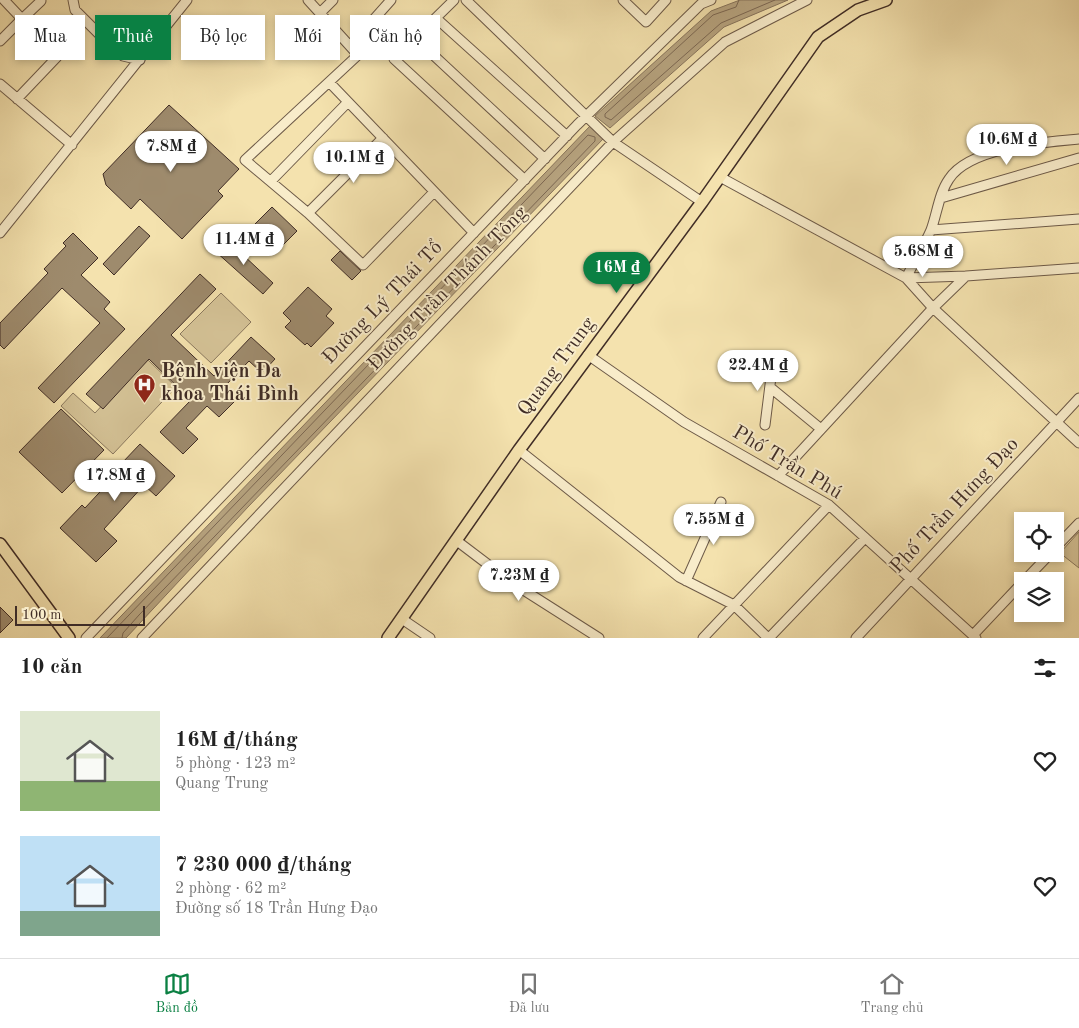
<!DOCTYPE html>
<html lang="vi">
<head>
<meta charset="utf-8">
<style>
  body { margin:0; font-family:"Old Standard TT",serif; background:#f6f6f6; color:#222; height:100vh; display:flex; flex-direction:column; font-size:19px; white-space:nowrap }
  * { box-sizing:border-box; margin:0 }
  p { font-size:16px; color:#767676 }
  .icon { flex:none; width:28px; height:28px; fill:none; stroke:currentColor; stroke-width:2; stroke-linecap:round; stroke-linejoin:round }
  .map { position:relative; height:638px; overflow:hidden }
  .details { display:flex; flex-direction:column; background:#fff; flex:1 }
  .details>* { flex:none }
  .top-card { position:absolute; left:15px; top:15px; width:500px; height:45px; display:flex; gap:10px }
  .tools { position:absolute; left:1014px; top:512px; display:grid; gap:10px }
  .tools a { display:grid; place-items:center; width:50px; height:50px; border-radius:0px; background:#fff; box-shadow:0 2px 8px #0003; font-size:25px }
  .scale { position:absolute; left:15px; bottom:12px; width:130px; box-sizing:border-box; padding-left:5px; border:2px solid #402d26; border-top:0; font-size:14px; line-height:18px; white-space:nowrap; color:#402d26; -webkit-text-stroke:4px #f8ecca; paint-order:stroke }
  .price { position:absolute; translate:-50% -42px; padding:0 11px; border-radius:18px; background:#fff; color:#222; font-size:16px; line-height:32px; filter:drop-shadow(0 1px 2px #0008) }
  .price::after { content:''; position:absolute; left:50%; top:30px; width:15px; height:11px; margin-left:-8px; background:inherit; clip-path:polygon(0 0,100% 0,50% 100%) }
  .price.active { background:#0b8043; color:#fff }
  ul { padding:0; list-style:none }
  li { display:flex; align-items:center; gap:15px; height:125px; padding:0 20px }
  li span { display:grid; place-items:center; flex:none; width:140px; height:100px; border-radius:0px; color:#555 }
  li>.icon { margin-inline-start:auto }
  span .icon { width:60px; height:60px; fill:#fffc; stroke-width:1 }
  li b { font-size:21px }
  h2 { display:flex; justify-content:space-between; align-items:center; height:60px; padding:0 20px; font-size:21px }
  .tag { padding:0 18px; border-radius:0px; background:#fff; box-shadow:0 2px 8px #0003; font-size:18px; line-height:45px }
  .tag.active { background:#0b8043; color:#fff }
  .menu { display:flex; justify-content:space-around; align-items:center; height:70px; border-top:1px solid #e0e0e0; background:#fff; font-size:14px; color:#767676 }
  .menu a { display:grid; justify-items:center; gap:2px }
  .menu .active { color:#0b8043 }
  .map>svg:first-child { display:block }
  .green { fill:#d5c397; stroke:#8a785e }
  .water { fill:#b7a480; stroke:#87745c }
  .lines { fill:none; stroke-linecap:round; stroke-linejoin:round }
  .shore { stroke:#7c6853; stroke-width:1 }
  .building { fill:#9e8b6d; stroke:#402d26 }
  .minor-casing { stroke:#6d5a48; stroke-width:11 }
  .major-casing { stroke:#402d26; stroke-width:14 }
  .minor { stroke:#f8ecca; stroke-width:9 }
  .major { stroke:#f4e2ae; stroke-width:11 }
  .labels { text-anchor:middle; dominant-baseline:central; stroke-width:4; stroke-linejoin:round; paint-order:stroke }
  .street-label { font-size:20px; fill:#402d26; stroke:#f8ecca }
  .poi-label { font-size:20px; font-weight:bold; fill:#402d26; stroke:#f8ecca; text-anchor:start }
</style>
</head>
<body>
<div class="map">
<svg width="1079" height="638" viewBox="0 0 1079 638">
  <rect width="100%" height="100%" fill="#f4e2ae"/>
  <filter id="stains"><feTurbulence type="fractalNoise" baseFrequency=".004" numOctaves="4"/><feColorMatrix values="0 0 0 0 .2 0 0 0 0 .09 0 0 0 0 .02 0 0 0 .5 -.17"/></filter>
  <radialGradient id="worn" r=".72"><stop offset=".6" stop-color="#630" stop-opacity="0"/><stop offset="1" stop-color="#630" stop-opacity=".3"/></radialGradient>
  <!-- green -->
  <path class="green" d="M221 293 251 322 211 363 180 334Z
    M146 358 176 387 113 454 61 406 73 393 95 413Z
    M1079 532V568L1060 553Z"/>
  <!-- water -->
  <path class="water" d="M740 0H788L724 27 610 128 595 116 711 11Z
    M590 126 604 138 248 507 126 638H100Z"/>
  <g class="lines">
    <!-- shore -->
    <path class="shore" d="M739 0 736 7 713 15 605 114V117L611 120 721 23 775 0
      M107 638 588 135 595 137V141L139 615 123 633 122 638"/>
  </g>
  <!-- building -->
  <path class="building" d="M169 105 239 169 218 191 223 196 182 239 140 199 131 209 106 185 103 174Z
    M272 207 297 231 279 249 254 225Z
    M139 226 150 236 114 275 103 264Z
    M73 233 98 258 81 275 110 302 104 309 125 329 54 403 38 388 100 323 62 288 4 349 0 345V323L48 273 44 269 66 246 63 243Z
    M226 239 273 283 263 294 215 251Z
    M340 251 361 271 352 280 331 260Z
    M200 274 216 289 171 335 214 376 251 337 275 359 262 373 249 361 226 385 239 397 219 417 207 406 186 428 198 439 183 454 160 432 191 400 149 359 103 409 86 394Z
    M308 287 332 309 326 316 334 323 311 347 307 343 305 345 285 327 291 321 283 313Z
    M61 409 104 450 62 493 19 452Z
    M140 444 175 476 156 496 144 485 104 529 117 541 96 562 60 528 82 505 85 508 124 466 122 463Z
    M0 607 13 620 0 633Z"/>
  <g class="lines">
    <defs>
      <path id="minor" d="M73 0 75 10 112 47 123 56 140 60
        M308 0 358 55 245 160 308 213 363 265 434 192
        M454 0 394 59 525 180
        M466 0 613 142 702 202
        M623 0 646 22 666 0
        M320 13 333 0
        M436 18 567 136
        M22 19 41 1
        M415 38 545 159
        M0 41 22 19 4 0
        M350 46 391 0
        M329 82 474 233
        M0 84 72 145
        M17 99 57 57
        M720 177 906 278 933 308 1079 443
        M271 181 348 102
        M941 198 1079 158
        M308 213 383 138
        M931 230 1079 219
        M0 233 187 0
        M966 276 906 278C914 262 924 246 931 230 937 214 939 193 949 179 970 147 1045 142 1079 139
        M588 355 684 422 829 505 976 638
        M771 388 821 429
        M765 425 773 361
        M519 450 679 577 734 605 768 638
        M778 476 933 308 966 276 1079 268
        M457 541 511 582 599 638
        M1055 548 1079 523
        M686 581 721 502
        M1024 581 1050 554
        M402 619 430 638
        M973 635 1022 583
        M86 638 577 125 701 4 711 0
        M142 638 613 142 725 42 807 0
        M703 638 829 505
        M769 638 865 538
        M856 638 1079 398"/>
      <path id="major" d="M0 544 69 638
        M388 638 519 450 702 202 818 37 858 10 886 0"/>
    </defs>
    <!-- minor casing -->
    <use href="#minor" class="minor-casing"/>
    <!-- major casing -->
    <use href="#major" class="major-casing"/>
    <!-- minor -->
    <use href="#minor" class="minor"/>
    <!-- major -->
    <use href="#major" class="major"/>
  </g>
  <!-- icons -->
  <defs>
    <symbol id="hospital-pin" viewBox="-11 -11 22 30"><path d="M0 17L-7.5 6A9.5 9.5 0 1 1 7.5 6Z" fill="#8f2418" stroke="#f8ecca"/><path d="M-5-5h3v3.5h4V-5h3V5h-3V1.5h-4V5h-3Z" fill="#fff"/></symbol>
  </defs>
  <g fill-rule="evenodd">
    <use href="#hospital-pin" x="132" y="372" width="25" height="34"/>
  </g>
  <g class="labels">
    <!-- street labels -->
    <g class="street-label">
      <text transform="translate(448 289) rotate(-46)">Đường Trần Thánh Tông</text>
      <text transform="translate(383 303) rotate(-46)">Đường Lý Thái Tổ</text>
      <text transform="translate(557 367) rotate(-54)">Quang Trung</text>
      <text transform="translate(787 463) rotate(31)">Phố Trần Phú</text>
      <text transform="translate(955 506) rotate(-47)">Phố Trần Hưng Đạo</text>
    </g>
    <!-- poi labels -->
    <g class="poi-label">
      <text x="161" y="372">Bệnh viện Đa<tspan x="161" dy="23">khoa Thái Bình</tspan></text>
    </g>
  </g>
  <rect width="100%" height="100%" filter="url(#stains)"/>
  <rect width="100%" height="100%" fill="url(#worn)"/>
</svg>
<div class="tools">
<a><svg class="icon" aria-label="locate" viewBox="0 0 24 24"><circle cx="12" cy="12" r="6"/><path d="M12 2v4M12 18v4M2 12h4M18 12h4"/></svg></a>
<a><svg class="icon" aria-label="layers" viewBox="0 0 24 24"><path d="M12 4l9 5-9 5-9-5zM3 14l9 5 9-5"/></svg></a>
</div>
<div class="scale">100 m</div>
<b class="price" style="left:1007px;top:166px">10.6M ₫</b>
<b class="price" style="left:171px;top:173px">7.8M ₫</b>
<b class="price" style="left:354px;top:184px">10.1M ₫</b>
<b class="price" style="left:244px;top:266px">11.4M ₫</b>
<b class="price" style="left:923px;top:278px">5.68M ₫</b>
<b class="price active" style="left:617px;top:294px">16M ₫</b>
<b class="price" style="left:758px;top:392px">22.4M ₫</b>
<b class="price" style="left:115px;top:502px">17.8M ₫</b>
<b class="price" style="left:714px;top:546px">7.55M ₫</b>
<b class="price" style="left:519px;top:602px">7.23M ₫</b>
<div class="top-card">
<a class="tag">Mua</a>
<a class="tag active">Thuê</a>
<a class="tag">Bộ lọc</a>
<a class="tag">Mới</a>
<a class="tag">Căn hộ</a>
</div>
</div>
<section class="details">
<h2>10 căn<svg class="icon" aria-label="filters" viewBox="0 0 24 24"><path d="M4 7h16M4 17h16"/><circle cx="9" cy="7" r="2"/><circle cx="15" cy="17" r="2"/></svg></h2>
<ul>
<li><span style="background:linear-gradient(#dfe7d0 70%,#8fb573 0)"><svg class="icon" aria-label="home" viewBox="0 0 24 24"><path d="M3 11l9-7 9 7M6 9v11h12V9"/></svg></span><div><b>16M ₫/tháng</b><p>5 phòng · 123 m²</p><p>Quang Trung</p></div><svg class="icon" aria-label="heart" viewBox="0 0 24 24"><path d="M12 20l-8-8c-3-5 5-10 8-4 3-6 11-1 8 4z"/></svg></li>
<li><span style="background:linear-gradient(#bfe0f5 75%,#7fa58c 0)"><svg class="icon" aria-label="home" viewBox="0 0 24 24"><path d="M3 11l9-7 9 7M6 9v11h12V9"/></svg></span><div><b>7 230 000 ₫/tháng</b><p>2 phòng · 62 m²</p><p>Đường số 18 Trần Hưng Đạo</p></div><svg class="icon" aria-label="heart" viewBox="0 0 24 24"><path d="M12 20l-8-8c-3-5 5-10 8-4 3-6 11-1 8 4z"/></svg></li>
</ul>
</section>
<nav class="menu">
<a class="active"><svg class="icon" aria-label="map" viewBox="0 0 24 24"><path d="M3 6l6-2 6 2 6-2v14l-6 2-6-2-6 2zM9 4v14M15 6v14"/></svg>Bản đồ</a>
<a><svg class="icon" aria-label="saved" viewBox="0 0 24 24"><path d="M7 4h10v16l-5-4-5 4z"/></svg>Đã lưu</a>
<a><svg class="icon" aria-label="home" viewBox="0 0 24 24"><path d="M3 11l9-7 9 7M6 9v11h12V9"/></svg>Trang chủ</a>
</nav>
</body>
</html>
